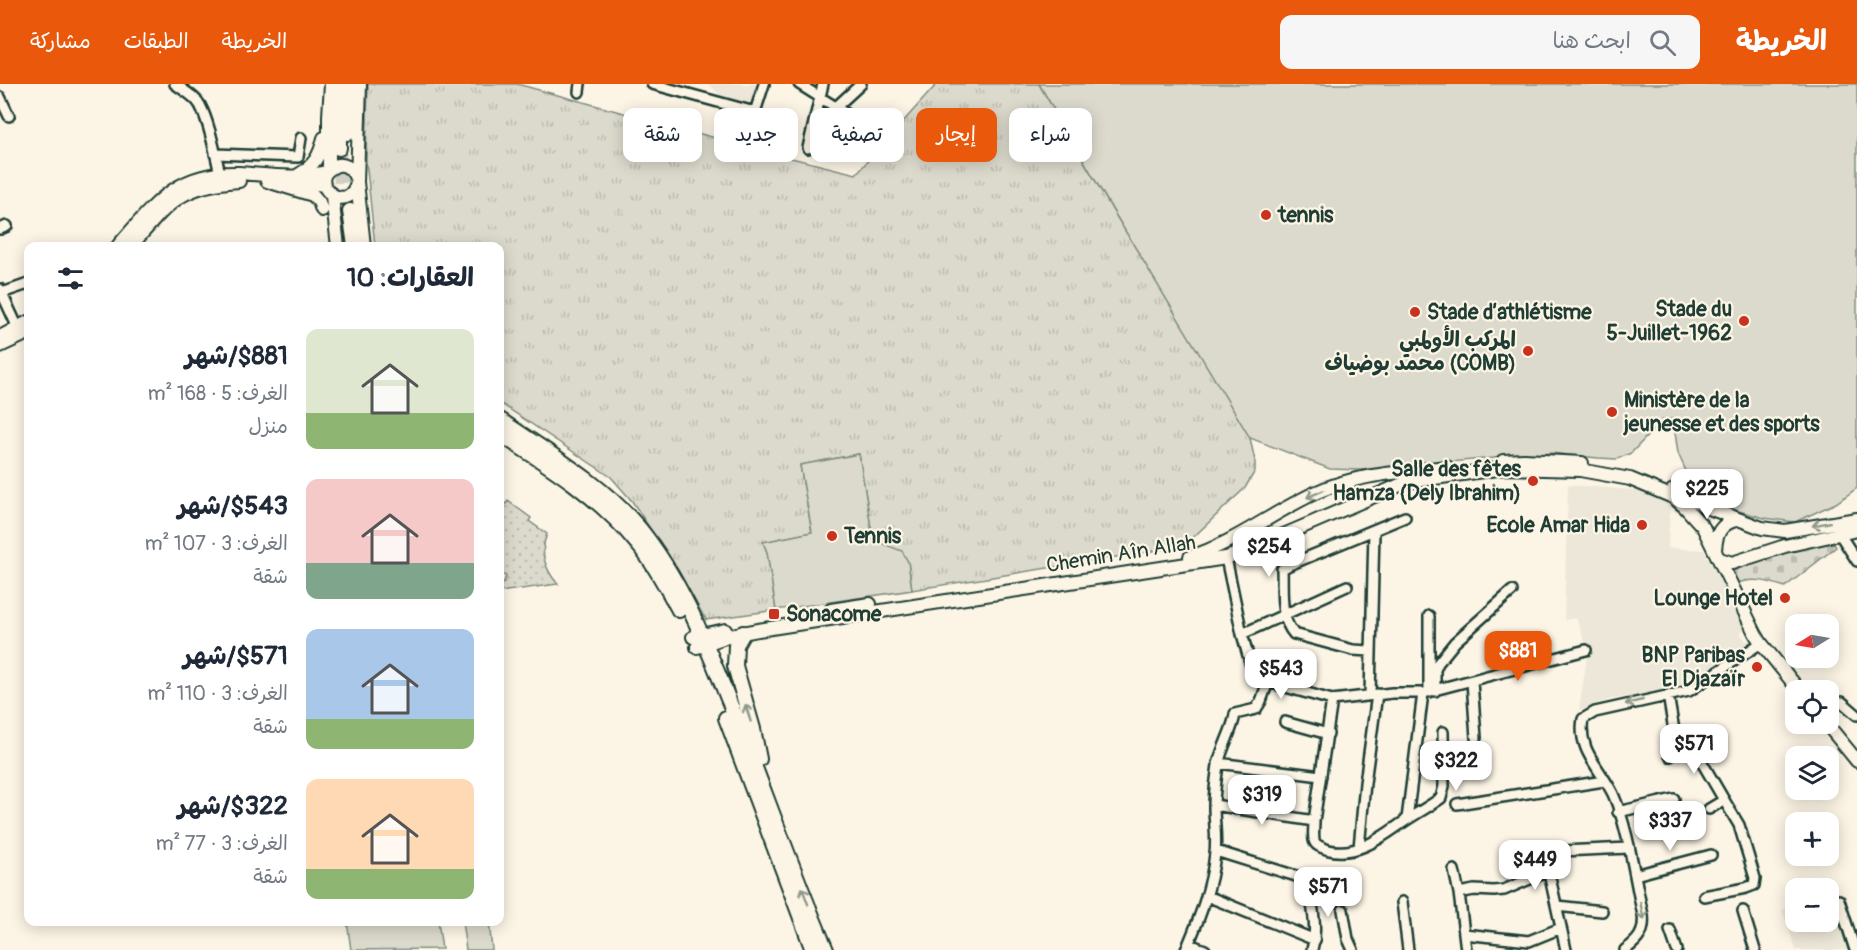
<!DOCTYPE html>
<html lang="ar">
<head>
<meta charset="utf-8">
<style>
  body { margin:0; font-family:Pangolin,"Playpen Sans Arabic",sans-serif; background:#f6f6f7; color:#1f2937; direction:rtl; height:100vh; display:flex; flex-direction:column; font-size:22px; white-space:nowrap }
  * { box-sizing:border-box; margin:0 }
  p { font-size:20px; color:#747a83 }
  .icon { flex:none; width:33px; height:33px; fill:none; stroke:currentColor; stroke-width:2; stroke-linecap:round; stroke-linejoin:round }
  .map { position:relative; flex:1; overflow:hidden; direction:ltr }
  .drawer { position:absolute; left:24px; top:158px; width:480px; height:684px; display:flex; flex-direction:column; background:#fff; border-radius:12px; box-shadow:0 3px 15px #0003; direction:rtl }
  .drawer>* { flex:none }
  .guide { position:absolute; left:522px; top:24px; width:570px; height:54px; direction:rtl; display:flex; gap:12px }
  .needle { width:39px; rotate:259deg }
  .fabs { position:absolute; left:1785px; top:530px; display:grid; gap:12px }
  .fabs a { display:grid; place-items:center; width:54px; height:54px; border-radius:12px; background:#fff; box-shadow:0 3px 15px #0003; font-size:30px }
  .price { position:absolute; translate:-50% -51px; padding:0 14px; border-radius:12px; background:#fff; color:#222; font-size:20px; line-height:39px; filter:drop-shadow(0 2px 3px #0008) }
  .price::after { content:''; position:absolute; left:50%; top:36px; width:18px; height:14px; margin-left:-9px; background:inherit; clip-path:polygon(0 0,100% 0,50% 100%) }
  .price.current { background:#ea580c; color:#fff }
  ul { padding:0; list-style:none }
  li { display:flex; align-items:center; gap:18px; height:150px; padding:0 30px }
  li span { display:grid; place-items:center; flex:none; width:168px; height:120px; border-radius:12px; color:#555 }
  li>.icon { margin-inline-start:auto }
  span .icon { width:72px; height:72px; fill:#fffc; stroke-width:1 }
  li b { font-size:26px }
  h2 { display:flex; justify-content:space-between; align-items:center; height:72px; padding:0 30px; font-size:26px }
  .pill { padding:0 21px; border-radius:12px; background:#fff; box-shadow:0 3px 15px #0003; font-size:21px; line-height:54px }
  .pill.current { background:#ea580c; color:#fff }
  header { display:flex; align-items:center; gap:36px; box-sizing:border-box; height:84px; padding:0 30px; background:#ea580c; color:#fff }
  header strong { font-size:28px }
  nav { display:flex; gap:33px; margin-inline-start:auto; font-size:21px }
  .search { width:420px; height:54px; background:#f6f6f7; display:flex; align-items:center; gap:15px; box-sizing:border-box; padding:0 21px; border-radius:12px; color:#747a83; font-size:22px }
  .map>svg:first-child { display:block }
  .built { fill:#ece7d8 }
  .grass { fill:url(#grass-tufts); stroke:#7e8c80; stroke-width:1.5 }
  .cemetery { fill:url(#cemetery-stones); stroke:#7e8c80; stroke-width:1.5 }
  .park { fill:url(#park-dots); stroke:#7e8c80; stroke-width:1.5 }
  .garden { fill:#dcdacc; stroke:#7e8c80; stroke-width:1.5 }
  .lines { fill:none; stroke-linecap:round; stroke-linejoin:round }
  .highway-tunnel { stroke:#d0d0c2; stroke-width:14; stroke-dasharray:14 7; stroke-linecap:butt }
  .minor-casing { stroke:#1f3d34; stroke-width:14 }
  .major-casing { stroke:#1f3d34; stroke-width:16 }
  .highway-casing { stroke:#1f3d34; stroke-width:18 }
  .minor { stroke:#fcf5e5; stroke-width:9 }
  .major { stroke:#fcf5e5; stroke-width:12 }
  .highway { stroke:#fcf5e5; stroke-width:14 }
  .oneway { stroke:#8e998c }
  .poi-dot { fill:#c8321e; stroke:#fcf5e5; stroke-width:2 }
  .labels { text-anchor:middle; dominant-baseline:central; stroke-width:4.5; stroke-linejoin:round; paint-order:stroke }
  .poi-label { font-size:21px; font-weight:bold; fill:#1f3d34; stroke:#fcf5e5; text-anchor:end }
  .street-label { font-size:21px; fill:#1f3d34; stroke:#fcf5e5 }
</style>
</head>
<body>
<header>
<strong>الخريطة</strong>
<div class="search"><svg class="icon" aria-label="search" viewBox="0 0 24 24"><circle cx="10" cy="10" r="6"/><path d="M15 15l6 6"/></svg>ابحث هنا</div>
<nav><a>الخريطة</a><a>الطبقات</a><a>مشاركة</a></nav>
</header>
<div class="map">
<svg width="1857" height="866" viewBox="0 0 1857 866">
  <defs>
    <pattern id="grass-tufts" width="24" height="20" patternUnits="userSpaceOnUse" patternTransform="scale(1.5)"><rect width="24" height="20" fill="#dcdacc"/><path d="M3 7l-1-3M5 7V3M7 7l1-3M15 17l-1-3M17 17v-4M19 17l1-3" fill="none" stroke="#bcbcb0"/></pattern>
    <pattern id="cemetery-stones" width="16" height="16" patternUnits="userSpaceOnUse" patternTransform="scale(1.5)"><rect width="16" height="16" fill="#dcdacc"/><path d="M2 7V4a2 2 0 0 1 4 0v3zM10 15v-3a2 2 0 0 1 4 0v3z" fill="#bcbcb0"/></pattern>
    <pattern id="park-dots" width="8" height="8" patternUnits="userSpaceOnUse" patternTransform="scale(1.5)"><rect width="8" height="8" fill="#dcdacc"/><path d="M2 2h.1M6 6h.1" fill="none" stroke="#bcbcb0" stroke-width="1.8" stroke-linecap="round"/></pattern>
  </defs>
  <rect width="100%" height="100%" fill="#fcf5e5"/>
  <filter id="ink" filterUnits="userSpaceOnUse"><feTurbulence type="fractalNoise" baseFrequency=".0167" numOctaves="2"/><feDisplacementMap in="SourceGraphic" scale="12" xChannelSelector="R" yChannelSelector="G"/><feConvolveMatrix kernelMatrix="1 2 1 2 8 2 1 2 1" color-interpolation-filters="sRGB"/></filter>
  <g filter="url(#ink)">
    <!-- built -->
    <path class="built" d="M708 0H756L752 22H732Z
      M1568 401 1647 407 1670 421 1668 464 1704 466 1744 545 1740 549 1746 557 1751 556 1749 562 1691 601 1666 605V607L1612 615 1596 620V623L1579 626 1588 566 1576 534 1564 536Z
      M1834 808 1853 866H1796L1782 826 1795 821 1796 837H1828L1829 810Z"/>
    <!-- grass -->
    <path class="grass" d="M368 0H517L771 69 856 90 937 0H1039L1112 125 1244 341 1250 354 1255 377V387L1245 404 1184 462 912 506 908 478 902 468 873 456 859 370 800 381 812 448 763 458 767 468 776 526 706 536 678 487 632 417 611 393 500 319V162H375L366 76Z"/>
    <!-- cemetery -->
    <path class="cemetery" d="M1831 455 1836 463 1785 503C1767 497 1753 493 1735 500L1730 488 1763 474Z"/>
    <!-- park -->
    <path class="park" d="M500 415 506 420 508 417 531 434 529 437 547 450C539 468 545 486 558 500L500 508V501L504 498 506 492 500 490Z"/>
    <!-- garden -->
    <path class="garden" d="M1039 0H1857V404L1836 419 1795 438 1764 434 1710 419 1693 403 1678 369 1673 335H1664L1631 369 1617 375 1598 374 1551 369 1361 386 1330 385 1250 354 1112 125Z
      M859 370 873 456 902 467 908 478 912 506 776 526 767 468 763 458 812 448 800 381Z
      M347 837H438L442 865 351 866Z
      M462 837H489L492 866H466Z"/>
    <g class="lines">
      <!-- highway-tunnel -->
      <path class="highway-tunnel" d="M339 64 342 128"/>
      <defs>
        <path id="minor" d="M175 0C183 6 195 12 200 21 210 40 215 69 220 90
          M652 0 751 27 756 25 764 0
          M799 0 883 53
          M579 8 580 0
          M0 13 9 32
          M836 23 861 0
          M808 64 823 0
          M215 70 298 73 301 54
          M0 145 7 142
          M0 205 18 244
          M2 209 28 200
          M1839 449 1857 477
          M1226 474 1242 550 1251 582 1257 593 1268 598 1332 616 1392 609H1423L1586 566
          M1242 550 1347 502
          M1370 567 1353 566 1294 550C1279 533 1283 506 1282 485L1289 481 1405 433
          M1472 597 1476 654
          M1435 607V586L1438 579 1455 558 1512 507
          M1429 608V532
          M1370 611 1374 447
          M1668 611 1676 658 1670 672
          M1332 616 1314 737C1314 742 1313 750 1314 756 1315 762 1323 764 1329 766 1358 773 1383 752 1405 737 1417 729 1430 722 1441 714L1444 702 1443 648
          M1842 618 1857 631
          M1285 638 1328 650
          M1676 658 1689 656 1724 716 1709 725
          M1218 679 1321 692
          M1457 720 1604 697
          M1214 721 1314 737
          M1618 728 1674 715
          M1407 735 1423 609
          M1359 764 1365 699 1377 610
          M1216 767 1296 792 1309 801C1312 822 1318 844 1312 866
          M1517 769 1629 764
          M1454 786 1459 809 1466 866
          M1635 791 1711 771
          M1459 809 1474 806 1494 807 1504 806 1544 789H1549L1566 866
          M1207 812 1315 856
          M1704 812 1746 804 1754 801 1755 794 1739 741 1724 716
          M1839 816 1855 866
          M1402 818 1408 866
          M1557 822 1602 827
          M1343 826 1348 855 1353 866
          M1743 827 1755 866
          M1670 846 1677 866
          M1464 850 1529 857 1561 844
          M1189 860 1205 866
          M1186 866C1199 835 1212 803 1215 769 1217 754 1214 738 1214 723 1214 709 1216 695 1218 681 1221 665 1234 643 1235 630L1256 625 1261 617 1268 598
          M1625 866C1639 856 1645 848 1643 831 1634 792 1629 746 1613 710 1601 685 1577 666 1583 635L1595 628 1689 607 1761 559"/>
        <path id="major" d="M329 85V32L331 0
          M297 92C314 82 320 72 324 54
          M356 94C352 84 343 77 333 83 304 97 348 135 357 98L360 0
          M267 97 313 111 319 118 322 126
          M299 97 324 101
          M357 98 364 162
          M332 112 338 162
          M118 162C155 120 177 87 239 89 269 91 297 96 326 88
          M131 162C168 120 179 101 239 97
          M0 253 28 238
          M0 262 28 249
          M1503 377 1524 376 1582 379
          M1673 406 1706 423 1762 444 1785 447 1857 435
          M1715 466C1716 450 1720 440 1736 436
          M1190 473C1235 459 1273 428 1317 408 1357 390 1404 388 1447 383
          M1720 475 1732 479 1785 462 1857 446
          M831 526 870 520
          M693 553 725 546
          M697 563 731 551 758 546 1226 474 1265 459 1407 398 1504 384 1580 386 1630 395 1673 413 1685 423 1703 443 1755 549 1761 559 1799 606
          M1826 639 1857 677"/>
        <path id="highway" d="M348 49 352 0
          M339 64V32L342 0
          M350 127 355 162
          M500 336C548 369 601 399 639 444 680 494 705 557 729 617 762 699 791 784 826 866
          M500 350C549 381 600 413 637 459 654 479 666 503 679 526
          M743 549 736 561 735 582 753 645 759 675
          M726 634 813 866"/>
      </defs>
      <!-- minor casing -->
      <use href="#minor" class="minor-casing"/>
      <!-- major casing -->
      <use href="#major" class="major-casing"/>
      <!-- highway casing -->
      <use href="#highway" class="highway-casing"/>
      <!-- minor -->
      <use href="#minor" class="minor"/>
      <!-- major -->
      <use href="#major" class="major"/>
      <!-- highway -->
      <use href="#highway" class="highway"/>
    </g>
    <!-- one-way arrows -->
    <defs><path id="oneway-shaft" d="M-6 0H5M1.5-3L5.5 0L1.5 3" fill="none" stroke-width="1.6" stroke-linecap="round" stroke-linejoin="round" transform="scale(1.5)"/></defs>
    <g class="oneway">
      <use href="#oneway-shaft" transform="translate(1315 410) rotate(156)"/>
      <use href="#oneway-shaft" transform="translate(1821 440) rotate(169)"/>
      <use href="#oneway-shaft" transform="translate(1634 618) rotate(167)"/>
      <use href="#oneway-shaft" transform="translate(748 629) rotate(-107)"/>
      <use href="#oneway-shaft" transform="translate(805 812) rotate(-110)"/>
      <use href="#oneway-shaft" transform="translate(1642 827) rotate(79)"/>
    </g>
  </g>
  <!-- markers -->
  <g class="poi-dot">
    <circle cx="1266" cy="131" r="6"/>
    <circle cx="1415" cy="228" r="6"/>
    <circle cx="1744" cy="237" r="6"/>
    <circle cx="1528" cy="267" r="6"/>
    <circle cx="1612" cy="328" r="6"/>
    <circle cx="1533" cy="397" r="6"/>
    <circle cx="1642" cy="441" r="6"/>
    <circle cx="832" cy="452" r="6"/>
    <circle cx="1785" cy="514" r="6"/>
    <rect x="768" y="524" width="12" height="12" rx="3"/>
    <circle cx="1757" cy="583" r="6"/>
  </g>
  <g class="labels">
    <!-- poi labels -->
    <g class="poi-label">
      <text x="1278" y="131" text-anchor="start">tennis</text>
      <text x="1732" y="225">Stade du<tspan x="1732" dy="24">5-Juillet-1962</tspan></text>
      <text x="1427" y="228" text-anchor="start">Stade d’athlétisme</text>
      <text x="1516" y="255">المركب الأولمبي<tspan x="1516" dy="24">محمد بوضياف (COMB)</tspan></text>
      <text x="1624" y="316" text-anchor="start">Ministère de la<tspan x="1624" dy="24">jeunesse et des sports</tspan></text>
      <text x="1521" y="385">Salle des fêtes<tspan x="1521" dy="24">Hamza (Dely Ibrahim)</tspan></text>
      <text x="1630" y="441">Ecole Amar Hida</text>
      <text x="844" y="452" text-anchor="start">Tennis</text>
      <text x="1773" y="514">Lounge Hotel</text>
      <text x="786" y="530" text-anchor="start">Sonacome</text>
      <text x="1745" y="571">BNP Paribas<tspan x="1745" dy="24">El Djazaïr</tspan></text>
    </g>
    <!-- street labels -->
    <g class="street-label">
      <text transform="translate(1121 470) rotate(-9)">Chemin Aîn Allah</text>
    </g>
  </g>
</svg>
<div class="fabs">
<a><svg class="needle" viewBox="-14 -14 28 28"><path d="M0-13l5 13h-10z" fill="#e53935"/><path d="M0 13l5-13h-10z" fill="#747a83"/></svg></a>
<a><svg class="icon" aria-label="locate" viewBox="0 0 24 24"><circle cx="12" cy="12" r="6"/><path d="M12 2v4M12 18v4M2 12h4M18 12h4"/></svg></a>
<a><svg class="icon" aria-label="layers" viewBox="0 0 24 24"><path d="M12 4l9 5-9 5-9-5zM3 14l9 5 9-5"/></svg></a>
<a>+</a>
<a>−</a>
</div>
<b class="price" style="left:1707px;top:436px">$225</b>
<b class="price" style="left:1269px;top:494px">$254</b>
<b class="price current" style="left:1518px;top:598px">$881</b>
<b class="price" style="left:1281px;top:616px">$543</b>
<b class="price" style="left:1694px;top:691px">$571</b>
<b class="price" style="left:1456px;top:708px">$322</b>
<b class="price" style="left:1262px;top:742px">$319</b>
<b class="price" style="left:1670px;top:768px">$337</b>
<b class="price" style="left:1535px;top:807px">$449</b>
<b class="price" style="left:1328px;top:834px">$571</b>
<div class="guide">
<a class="pill">شراء</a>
<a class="pill current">إيجار</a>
<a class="pill">تصفية</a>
<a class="pill">جديد</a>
<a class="pill">شقة</a>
</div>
<section class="drawer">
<h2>العقارات: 10<svg class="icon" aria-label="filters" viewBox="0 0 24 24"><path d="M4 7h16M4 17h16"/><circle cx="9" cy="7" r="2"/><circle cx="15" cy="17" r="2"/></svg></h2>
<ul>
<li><span style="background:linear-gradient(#dfe7d0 70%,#8fb573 0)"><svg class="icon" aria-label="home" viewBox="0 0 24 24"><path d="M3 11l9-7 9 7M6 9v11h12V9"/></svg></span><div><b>$881/شهر</b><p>الغرف: 5 · 168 m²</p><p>منزل</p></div></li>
<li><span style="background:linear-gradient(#f6c9c9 70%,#7fa58c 0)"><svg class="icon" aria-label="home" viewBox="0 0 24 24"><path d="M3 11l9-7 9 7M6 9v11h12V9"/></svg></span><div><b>$543/شهر</b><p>الغرف: 3 · 107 m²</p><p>شقة</p></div></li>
<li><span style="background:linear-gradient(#a9c7e8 75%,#8fb573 0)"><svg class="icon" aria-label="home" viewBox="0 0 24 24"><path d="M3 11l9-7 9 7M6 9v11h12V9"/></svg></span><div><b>$571/شهر</b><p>الغرف: 3 · 110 m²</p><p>شقة</p></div></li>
<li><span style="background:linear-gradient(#ffd9b3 75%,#8fb573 0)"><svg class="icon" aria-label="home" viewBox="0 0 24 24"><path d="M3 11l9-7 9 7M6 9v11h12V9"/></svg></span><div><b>$322/شهر</b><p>الغرف: 3 · 77 m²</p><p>شقة</p></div></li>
</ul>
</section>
</div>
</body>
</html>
